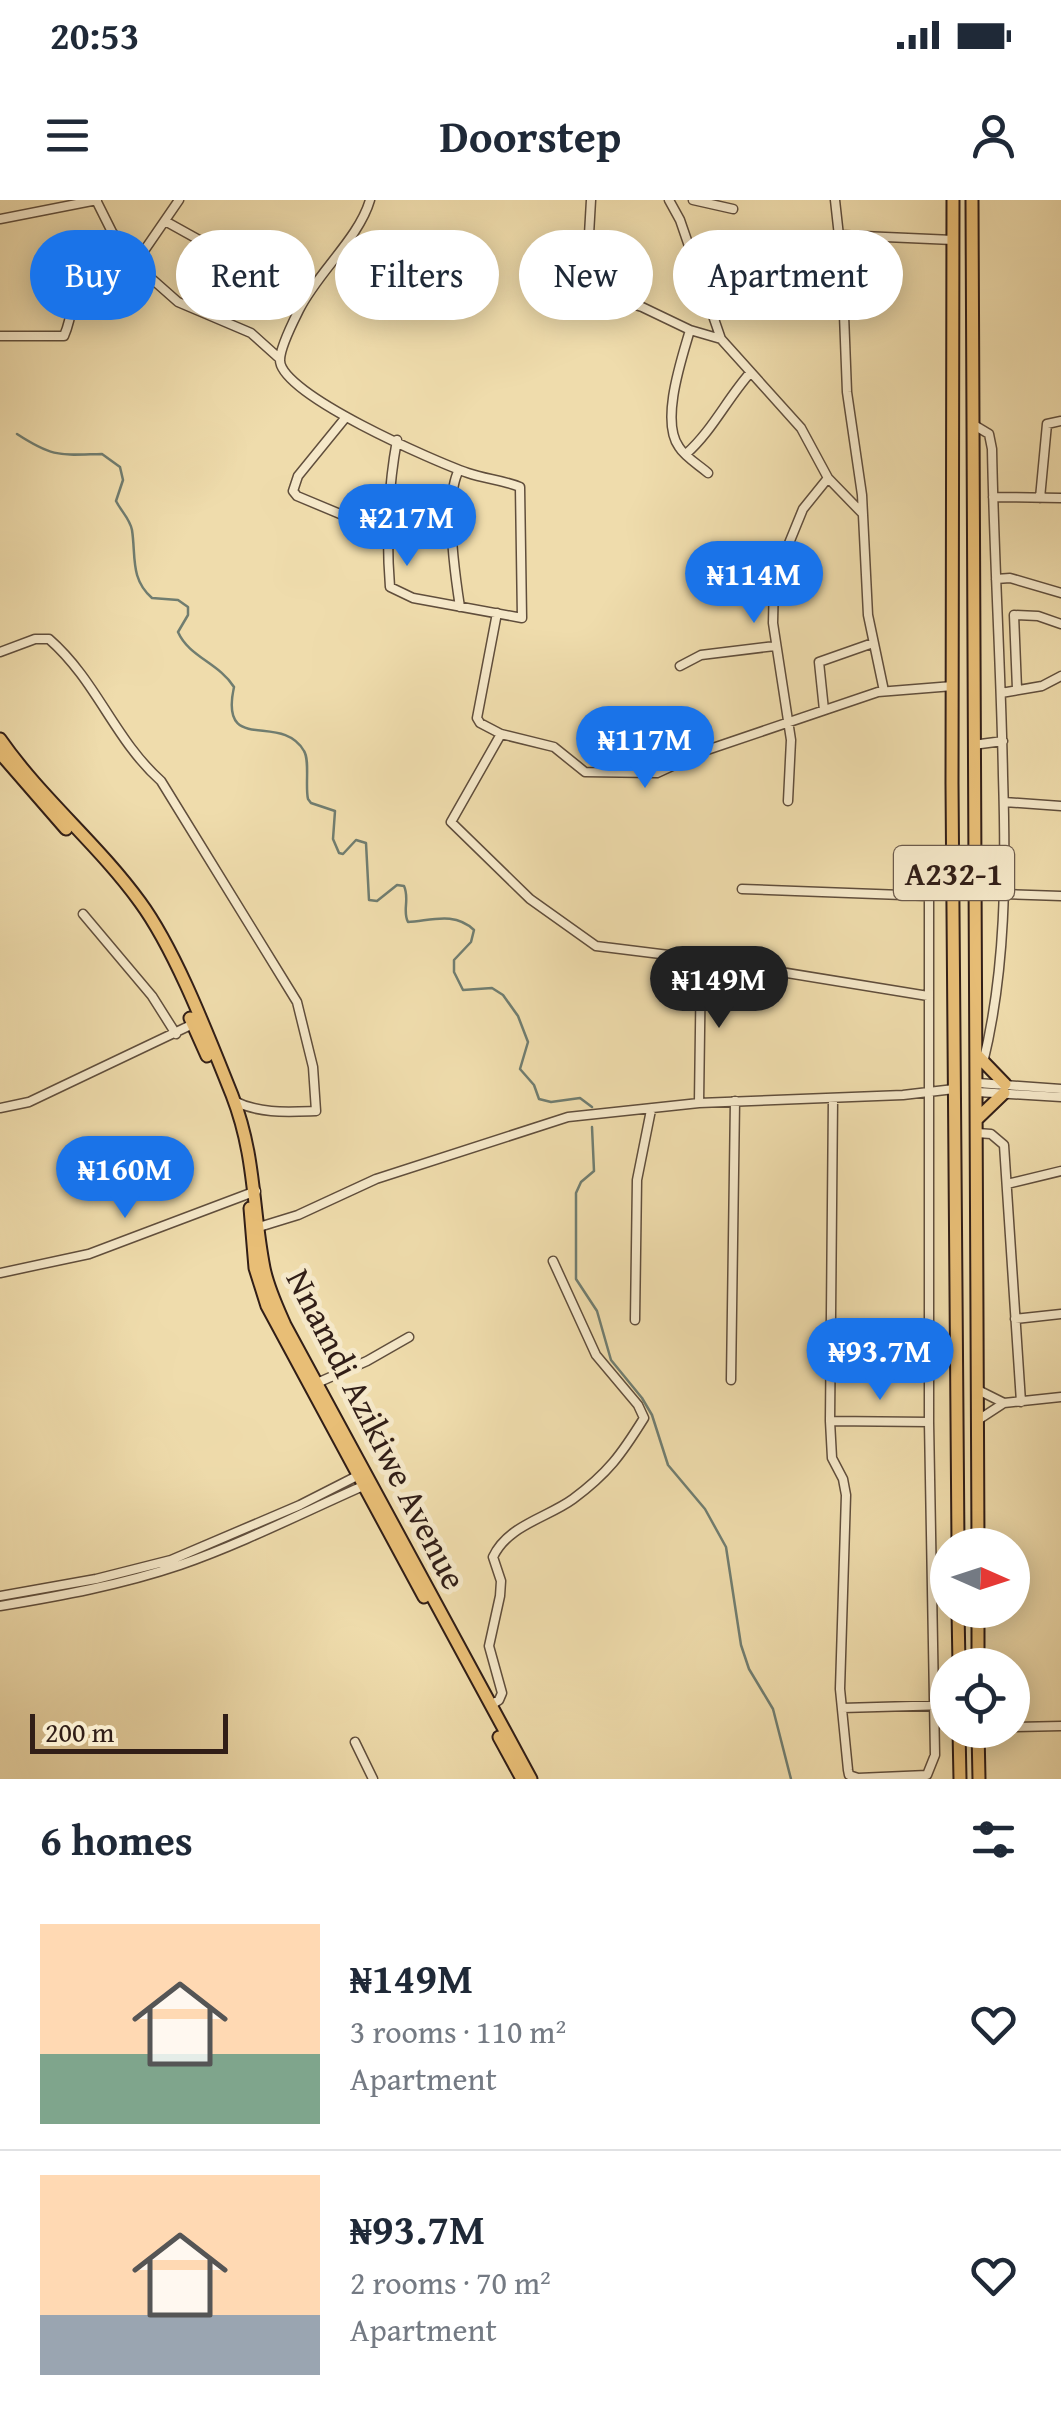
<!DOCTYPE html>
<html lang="en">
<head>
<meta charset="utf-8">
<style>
  body { margin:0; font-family:"Gentium Book Plus",serif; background:#f2f2f3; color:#1f2937; height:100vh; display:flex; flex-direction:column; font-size:38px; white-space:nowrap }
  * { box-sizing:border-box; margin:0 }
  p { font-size:32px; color:#747a83 }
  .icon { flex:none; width:55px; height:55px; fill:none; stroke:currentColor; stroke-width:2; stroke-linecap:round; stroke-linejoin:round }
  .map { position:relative; height:1579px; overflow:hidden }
  .side { display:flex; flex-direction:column; background:#fff; flex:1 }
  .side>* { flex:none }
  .top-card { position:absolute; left:30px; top:30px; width:1002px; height:90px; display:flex; gap:20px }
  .needle { width:65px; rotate:93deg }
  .buttons { position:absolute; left:930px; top:1328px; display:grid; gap:20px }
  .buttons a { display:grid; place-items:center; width:100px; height:100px; border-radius:50%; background:#fff; box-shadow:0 5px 25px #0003; font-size:50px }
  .scale { position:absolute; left:30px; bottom:25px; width:198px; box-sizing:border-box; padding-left:10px; border:5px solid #311e17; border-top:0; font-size:28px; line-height:35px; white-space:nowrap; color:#311e17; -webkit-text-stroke:8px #f5e8c9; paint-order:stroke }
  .price { position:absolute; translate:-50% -85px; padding:0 22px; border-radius:35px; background:#1a73e8; color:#fff; font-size:32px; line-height:65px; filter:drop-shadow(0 2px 5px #0008) }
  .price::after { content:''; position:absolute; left:50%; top:60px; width:30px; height:22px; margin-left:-15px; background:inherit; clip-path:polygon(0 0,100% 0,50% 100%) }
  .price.selected { background:#222; color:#fff }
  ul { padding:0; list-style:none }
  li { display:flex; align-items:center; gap:30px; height:250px; padding:0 40px }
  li+li { border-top:2px solid #e0e1e3 }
  li span { display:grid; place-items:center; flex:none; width:280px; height:200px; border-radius:0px; color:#555 }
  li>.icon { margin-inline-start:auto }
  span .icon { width:120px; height:120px; fill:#fffc; stroke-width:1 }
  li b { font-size:42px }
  h2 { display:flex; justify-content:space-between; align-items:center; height:120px; padding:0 40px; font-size:42px }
  .chip { padding:0 35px; border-radius:45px; background:#fff; box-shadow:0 5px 25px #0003; font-size:35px; line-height:90px }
  .chip.selected { background:#1a73e8; color:#fff }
  .status { display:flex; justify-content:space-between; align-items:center; height:70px; padding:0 50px; background:#fff; direction:ltr }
  .status svg { height:28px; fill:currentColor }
  header { display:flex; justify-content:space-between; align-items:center; height:130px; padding:0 40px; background:#fff; font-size:45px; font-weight:600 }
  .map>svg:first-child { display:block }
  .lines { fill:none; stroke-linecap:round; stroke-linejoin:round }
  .stream { stroke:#707d70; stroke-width:2.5 }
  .minor-casing { stroke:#604e3c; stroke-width:11 }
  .primary-casing { stroke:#311e17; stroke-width:15 }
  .trunk-casing { stroke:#311e17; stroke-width:15 }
  .minor { stroke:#f5e8c9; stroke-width:8 }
  .primary { stroke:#e8be76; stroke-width:11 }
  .trunk { stroke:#e8be76; stroke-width:11 }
  .labels { text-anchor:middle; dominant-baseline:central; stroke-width:10; stroke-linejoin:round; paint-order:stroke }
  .shield { fill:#f5e8c9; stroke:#6c5b4c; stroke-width:2.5 }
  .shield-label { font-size:32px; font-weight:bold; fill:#311e17 }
  .street-label { font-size:35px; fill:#311e17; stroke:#f5e8c9 }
</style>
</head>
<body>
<div class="status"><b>20:53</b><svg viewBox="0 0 49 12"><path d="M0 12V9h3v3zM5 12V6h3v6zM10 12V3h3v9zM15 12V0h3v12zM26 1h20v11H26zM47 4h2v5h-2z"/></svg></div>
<header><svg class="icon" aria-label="menu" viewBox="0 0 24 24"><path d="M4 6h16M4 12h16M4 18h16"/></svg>Doorstep<svg class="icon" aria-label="person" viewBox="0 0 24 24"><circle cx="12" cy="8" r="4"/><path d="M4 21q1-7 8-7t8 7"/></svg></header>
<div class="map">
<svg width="1061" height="1579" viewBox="0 0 1061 1579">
  <rect width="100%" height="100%" fill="#efdcac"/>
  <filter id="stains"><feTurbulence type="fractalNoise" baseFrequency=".002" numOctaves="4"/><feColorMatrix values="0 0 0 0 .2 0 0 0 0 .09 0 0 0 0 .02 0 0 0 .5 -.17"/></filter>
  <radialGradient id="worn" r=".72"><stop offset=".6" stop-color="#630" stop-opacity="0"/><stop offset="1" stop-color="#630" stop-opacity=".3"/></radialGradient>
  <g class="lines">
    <!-- stream -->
    <path class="stream" d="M17 234C54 258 60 255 102 254L120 267 123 280 116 301C121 311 130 319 132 330 136 356 130 379 152 398L178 400 188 407V415L178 432C189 457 219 463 234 487 219 556 281 511 304 551 310 560 305 586 308 599L311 603 335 611 333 639 339 653 343 654 356 640 366 643 369 700 377 701 397 685 404 686C410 699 402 711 408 722 430 721 454 711 474 730L471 742 454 760V772L463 790 492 788 503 795 518 816 528 842 520 869 534 885 539 899 551 902 580 898 592 907
      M592 927 594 971 581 982 576 993V1079L597 1111 611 1160 642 1198 652 1215 668 1265 705 1309 726 1347 741 1445 749 1469 773 1509 791 1579"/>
    <defs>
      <path id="minor" d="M96 0 112 32 135 64 178 102 251 133 280 159
        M370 0C359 38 318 72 299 110 293 122 280 147 280 160 279 194 436 262 468 273 485 279 503 280 520 287L522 418 413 398 390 387C386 337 388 289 397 240
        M591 0 586 87 592 92 642 107 690 130 721 139
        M669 0 680 20 721 139 801 228 828 278 862 313
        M693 0 733 9
        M835 0 842 63 847 192 862 295 868 415 884 491
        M0 19 97 0
        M165 21 210 46 243 73 256 80
        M840 35 953 40
        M758 43 755 55 761 63 843 79
        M135 64 179 0
        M794 101 843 108
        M690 130C682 158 660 221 679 247 685 257 699 265 708 273
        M1 136H64C81 98 65 58 112 32
        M346 217 298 276 293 291 297 296 388 334
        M974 225 989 234 992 249C994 358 1001 467 1003 576 1006 672 1006 770 983 863
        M686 254C712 231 727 199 750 173
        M459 270C444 297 455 375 460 407
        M993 297 1061 298
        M1040 298 1047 224 1061 221
        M996 379 1010 378 1061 393
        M497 413 477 518 480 523 501 534 554 547 585 572 657 573 707 550 878 492 953 486
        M0 452 35 439H49C97 481 114 539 161 581L297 802 313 867 316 911C287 912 260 914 234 901
        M680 466 701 455 775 446
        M1017 489 1014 415 1038 416 1061 424
        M1001 493 1042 486 1061 476
        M824 510 819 462 873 443
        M501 534 451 622 530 699 596 746 701 759 928 796
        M973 545 1003 541
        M788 601 791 540 773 423 774 380 803 309 828 278
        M1004 602 1061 606
        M742 689 929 696
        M1004 694 1061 696
        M83 714 152 796 176 834
        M978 883 1061 889
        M978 892 1061 897
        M833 898 830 1221 832 1258 843 1279 846 1295 840 1489 848 1570 849 1575 858 1578 927 1575 935 1555 929 1222V653
        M699 903 701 759
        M0 908 29 902 193 824
        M977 933 991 934 1004 945 1021 1202
        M1007 984 1061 971
        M259 1027 298 1015 376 979 568 917 699 903 903 895 954 889
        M0 1073 89 1054 256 991
        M1015 1119 1061 1114
        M635 1120 637 980 651 910
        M731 1180 735 901
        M317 1183 367 1161 409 1137
        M978 1190 1004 1203 1061 1197
        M978 1220 1004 1203
        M830 1221 929 1222
        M0 1396 96 1379 171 1360 300 1305 357 1276
        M0 1406C60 1396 121 1385 180 1365 243 1343 302 1313 363 1286
        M491 1505 499 1500 502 1493 489 1446 500 1396 501 1381 493 1357C508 1325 547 1318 573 1299 608 1273 621 1255 644 1218L638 1205 596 1155 553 1061
        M842 1508 948 1505
        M1012 1527 1061 1526
        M355 1542 373 1579"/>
      <path id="primary" d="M0 539C41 598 98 644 140 702 176 751 209 838 232 895 256 957 252 1007 264 1068 268 1088 277 1107 285 1125L531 1579
        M0 553 66 629
        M190 818 207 856
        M250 1008 255 1068 267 1106 424 1397
        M499 1537 522 1579"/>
      <path id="trunk" d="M953 0 952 584 958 1345
        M972 0 978 1345
        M977 855 1005 884
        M977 919 1004 893
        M958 1410 959 1465
        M978 1465V1410
        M959 1530 960 1579
        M978 1530 979 1579"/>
    </defs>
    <!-- minor casing -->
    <use href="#minor" class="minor-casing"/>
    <!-- primary casing -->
    <use href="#primary" class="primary-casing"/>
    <!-- trunk casing -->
    <use href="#trunk" class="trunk-casing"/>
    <!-- minor -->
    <use href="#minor" class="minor"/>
    <!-- primary -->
    <use href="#primary" class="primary"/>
    <!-- trunk -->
    <use href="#trunk" class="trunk"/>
  </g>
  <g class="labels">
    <!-- shield labels -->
    <rect class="shield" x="894" y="646" width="120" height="54" rx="8"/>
    <g class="shield-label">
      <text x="954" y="673">A232-1</text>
    </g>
    <!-- street labels -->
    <g class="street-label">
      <text transform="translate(377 1229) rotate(63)">Nnamdi Azikiwe Avenue</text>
    </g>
  </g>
  <rect width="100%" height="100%" filter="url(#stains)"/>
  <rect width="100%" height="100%" fill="url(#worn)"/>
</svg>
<div class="buttons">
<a><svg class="needle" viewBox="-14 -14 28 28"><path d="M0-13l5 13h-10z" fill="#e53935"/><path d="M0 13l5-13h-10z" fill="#747a83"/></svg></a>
<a><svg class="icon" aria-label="locate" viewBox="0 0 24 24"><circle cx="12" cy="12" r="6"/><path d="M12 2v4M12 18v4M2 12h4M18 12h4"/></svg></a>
</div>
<div class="scale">200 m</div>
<b class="price" style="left:407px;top:369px">₦217M</b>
<b class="price" style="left:754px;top:426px">₦114M</b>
<b class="price" style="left:645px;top:591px">₦117M</b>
<b class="price selected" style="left:719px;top:831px">₦149M</b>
<b class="price" style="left:125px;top:1021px">₦160M</b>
<b class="price" style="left:880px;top:1203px">₦93.7M</b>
<div class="top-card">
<a class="chip selected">Buy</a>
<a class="chip">Rent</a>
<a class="chip">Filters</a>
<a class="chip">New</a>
<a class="chip">Apartment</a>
</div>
</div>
<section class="side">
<h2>6 homes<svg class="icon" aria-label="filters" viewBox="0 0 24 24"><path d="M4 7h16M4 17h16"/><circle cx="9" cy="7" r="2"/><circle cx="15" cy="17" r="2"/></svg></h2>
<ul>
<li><span style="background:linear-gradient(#ffd9b3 65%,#7fa58c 0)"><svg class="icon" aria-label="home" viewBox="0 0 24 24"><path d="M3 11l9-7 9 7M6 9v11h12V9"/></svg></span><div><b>₦149M</b><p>3 rooms · 110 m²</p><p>Apartment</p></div><svg class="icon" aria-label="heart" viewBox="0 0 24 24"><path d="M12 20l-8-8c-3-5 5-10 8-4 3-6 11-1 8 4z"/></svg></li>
<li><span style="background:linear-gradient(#ffd9b3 70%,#9aa5b1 0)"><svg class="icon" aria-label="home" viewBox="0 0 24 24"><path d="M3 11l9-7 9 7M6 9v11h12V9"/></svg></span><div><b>₦93.7M</b><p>2 rooms · 70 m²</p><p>Apartment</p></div><svg class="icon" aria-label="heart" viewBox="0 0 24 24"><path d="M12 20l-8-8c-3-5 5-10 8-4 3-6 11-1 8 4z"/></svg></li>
</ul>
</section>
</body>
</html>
